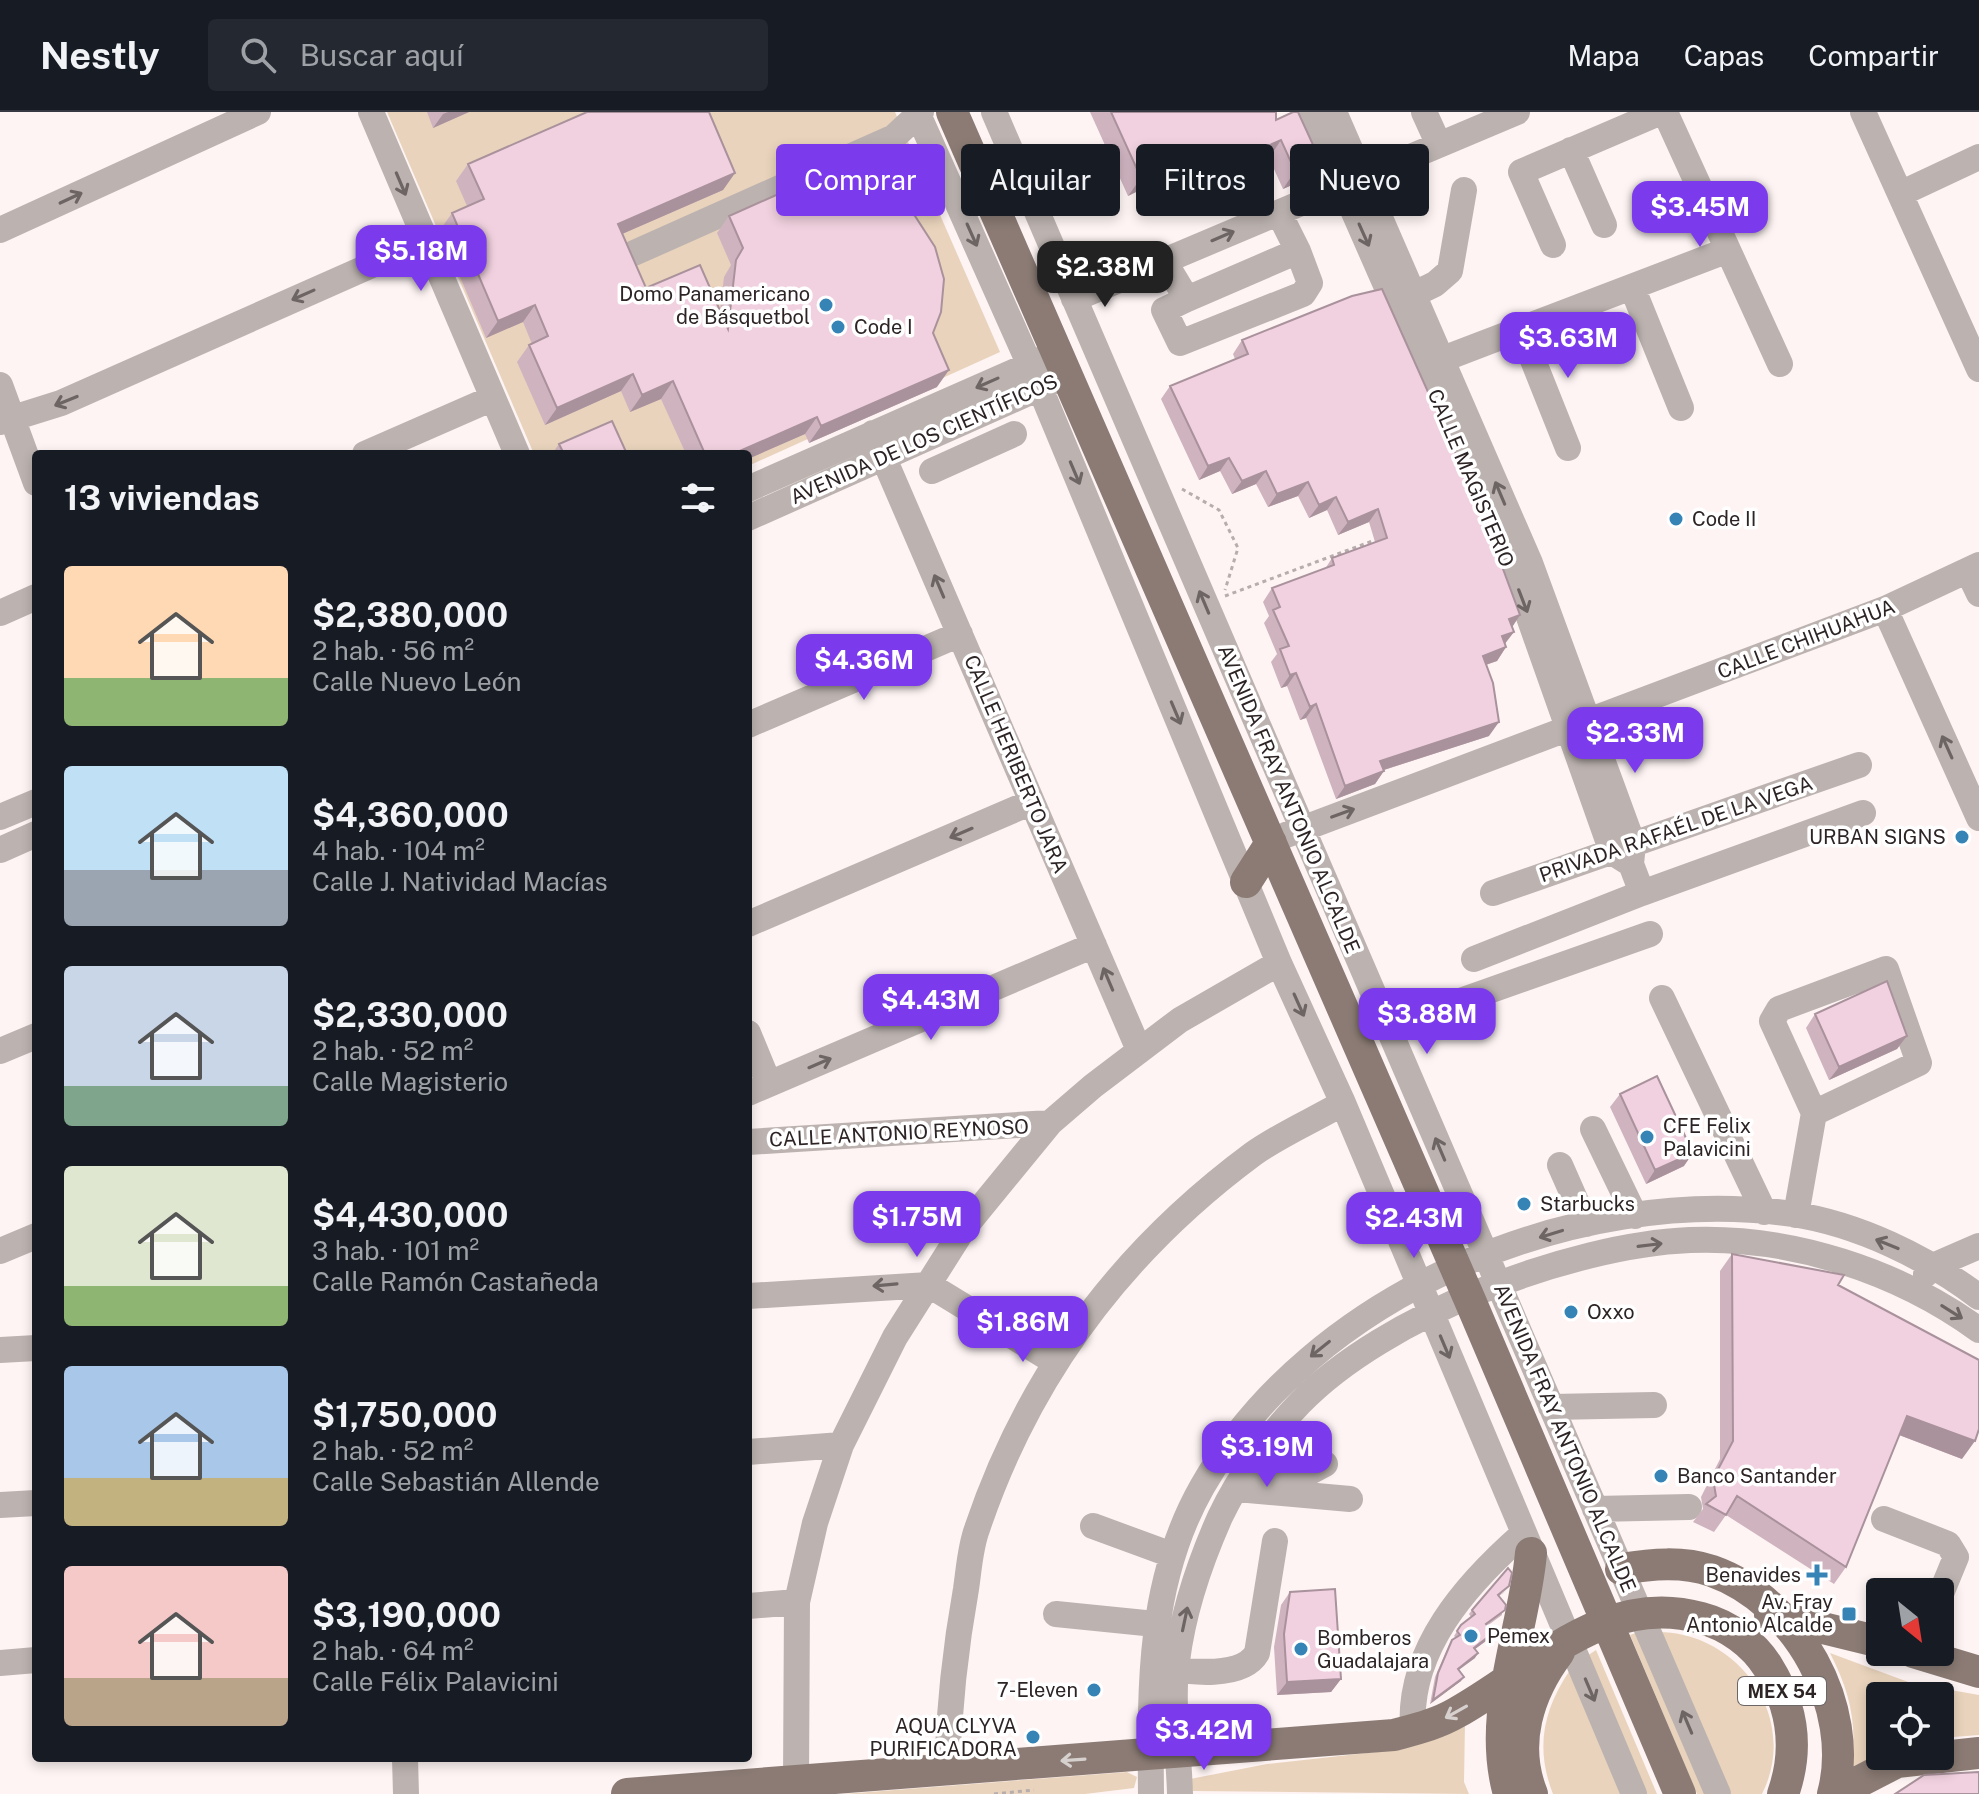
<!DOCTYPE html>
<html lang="es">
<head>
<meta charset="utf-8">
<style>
  body { margin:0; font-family:"Public Sans",sans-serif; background:#242831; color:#f1f3f6; height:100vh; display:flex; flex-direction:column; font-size:30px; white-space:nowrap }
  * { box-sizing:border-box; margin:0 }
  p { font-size:26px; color:#9ea1a6 }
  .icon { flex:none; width:44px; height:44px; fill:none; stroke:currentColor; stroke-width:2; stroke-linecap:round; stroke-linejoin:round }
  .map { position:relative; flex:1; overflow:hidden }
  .panel { position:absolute; left:32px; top:338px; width:720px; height:1312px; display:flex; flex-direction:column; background:#171b24; border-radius:8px; box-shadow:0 4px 12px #0003 }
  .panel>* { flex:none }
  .guide { position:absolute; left:776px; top:32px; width:760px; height:72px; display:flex; gap:16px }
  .needle { width:52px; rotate:150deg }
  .buttons { position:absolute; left:1866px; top:1466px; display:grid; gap:16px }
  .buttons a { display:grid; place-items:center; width:88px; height:88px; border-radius:8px; background:#171b24; box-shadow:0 4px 12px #0003; font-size:40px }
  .price { position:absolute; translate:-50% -68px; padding:0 18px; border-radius:16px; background:#7c3aed; color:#fff; font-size:26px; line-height:52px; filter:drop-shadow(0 2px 4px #0008) }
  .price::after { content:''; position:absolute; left:50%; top:48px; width:24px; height:18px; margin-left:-12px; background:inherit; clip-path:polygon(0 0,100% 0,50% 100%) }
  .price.selected { background:#222; color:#fff }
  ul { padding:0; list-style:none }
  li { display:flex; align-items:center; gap:24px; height:200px; padding:0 32px }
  li span { display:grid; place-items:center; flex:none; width:224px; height:160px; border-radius:8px; color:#555 }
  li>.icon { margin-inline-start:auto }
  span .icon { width:96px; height:96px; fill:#fffc; stroke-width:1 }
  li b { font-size:34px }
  h2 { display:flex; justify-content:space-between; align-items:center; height:96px; padding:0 32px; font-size:34px }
  .pill { padding:0 28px; border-radius:8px; background:#171b24; box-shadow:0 4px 12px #0003; font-size:28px; line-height:72px }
  .pill.selected { background:#7c3aed; color:#fff }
  header { display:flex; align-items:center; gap:48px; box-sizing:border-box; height:112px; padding:0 40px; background:#171b24; border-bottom:2px solid #363941 }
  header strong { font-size:38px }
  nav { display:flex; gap:44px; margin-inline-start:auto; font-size:28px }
  .search { width:560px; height:72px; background:#242831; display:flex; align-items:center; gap:20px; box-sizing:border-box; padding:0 28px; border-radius:8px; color:#9ea1a6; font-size:30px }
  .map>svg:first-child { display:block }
  .green { fill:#e9d3bc }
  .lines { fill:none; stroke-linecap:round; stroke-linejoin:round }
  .path { stroke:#b7adad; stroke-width:3; stroke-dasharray:4 4; stroke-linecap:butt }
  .minor { stroke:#bcb3b0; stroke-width:26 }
  .major { stroke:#8b7b74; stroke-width:32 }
  .wall { fill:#cfb4c0 }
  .shaded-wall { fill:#a9929c }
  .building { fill:#f1d1df; stroke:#a9929c; stroke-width:2 }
  .oneway { stroke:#6d6464 }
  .oneway2 { stroke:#d6d1ce }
  .poi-dot { fill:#3683b6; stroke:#fff; stroke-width:3 }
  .labels { text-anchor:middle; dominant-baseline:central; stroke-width:7; stroke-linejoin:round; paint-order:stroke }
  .shield { fill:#fff; stroke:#6c6666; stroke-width:2 }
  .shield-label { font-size:18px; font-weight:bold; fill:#2d2425 }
  .poi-label { font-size:20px; fill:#2d2425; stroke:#fff; text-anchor:start }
  .street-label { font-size:20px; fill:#2d2425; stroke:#fff }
</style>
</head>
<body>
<header>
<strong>Nestly</strong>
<div class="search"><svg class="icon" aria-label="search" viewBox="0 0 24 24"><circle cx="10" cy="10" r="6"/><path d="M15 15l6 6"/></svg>Buscar aquí</div>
<nav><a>Mapa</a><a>Capas</a><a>Compartir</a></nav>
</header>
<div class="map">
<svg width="1979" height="1682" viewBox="0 0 1979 1682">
  <rect width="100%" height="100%" fill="#fef4f4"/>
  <!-- green -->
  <path class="green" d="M387 0H895L1000 240 748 354V342H534Z
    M1641 1519 1710 1682H1697L1630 1523Z
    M1659 1520C1740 1521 1800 1607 1762 1682H1730Z
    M1596 1538 1657 1682H1646L1587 1544Z
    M1830 1541 1911 1571 1979 1583V1623L1940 1626V1584H1880V1642L1851 1656C1858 1613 1850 1580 1830 1541Z
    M1570 1558 1623 1682H1553C1535 1636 1543 1598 1570 1558Z
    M1465 1611 1464 1670 1469 1682 1193 1679 1190 1667 1267 1652 1403 1637Z
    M1127 1660 1137 1665 1134 1676 1085 1682H843Z"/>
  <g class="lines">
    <!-- path -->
    <path class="path" d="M1182 377 1219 398 1238 436 1225 478
      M1225 484 1375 428
      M994 1682 1034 1678"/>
    <!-- minor -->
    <path class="minor" d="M371 0 517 342
      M917 0 1040 276 1279 851 1343 991 1634 1682
      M994 0 1718 1682
      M1310 0 1518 474 1612 740 1631 752 1633 732 1530 451 1334 0
      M1424 0 1439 33
      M1665 0 1780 252
      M1863 0 1979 257
      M1571 38 1604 113
      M1900 82 1979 45
      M0 118 258 0
      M1553 133 1521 60 1661 0
      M634 141 894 25 921 0
      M1164 149 1187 187 1298 139 1279 101
      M1632 175 1681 296
      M1074 187 1517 0
      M1187 187 1164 198 1180 231 1303 182 1310 171 1298 139
      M1398 190 1435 172 1450 159 1464 78
      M1521 218 1568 336
      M1443 247 1728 138
      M0 273 36 371
      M0 310 61 291 426 129
      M873 321 1139 938
      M365 342 493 286
      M932 359 1014 322
      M748 377 1045 246
      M748 406 1055 269
      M1968 459 1979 482
      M1885 497 1979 706
      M0 501 36 485
      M748 613 960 522
      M0 705 36 690
      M1286 723 1885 497 1979 453
      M0 738 36 722
      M1631 752 1642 781 1863 701
      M1493 781 1859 653
      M748 812 1032 690
      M1474 847 1642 781
      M1662 886 1764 1100
      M1380 898 1417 889 1449 893 1650 822
      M748 921 769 972
      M0 939 36 924
      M748 981 1094 833
      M1593 1017 1635 1104
      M748 1030 1050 1011
      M1560 1053 1586 1112
      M1796 1103 1814 1001 1772 909 1779 897 1886 857 1919 951 1814 1001
      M0 1139 36 1124
      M1926 1162 1933 1154 1979 1134
      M748 1184 929 1173 1053 1249
      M0 1238 36 1236
      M1551 1295 1654 1293
      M748 1340 841 1333
      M1253 1350 1291 1370 1325 1352
      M1237 1377 1350 1387
      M0 1393 36 1391
      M1595 1397 1689 1395
      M1884 1407 1948 1432 1956 1445 1940 1484
      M1093 1414 1172 1443
      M748 1494 797 1490
      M1056 1502 1155 1512
      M0 1551 36 1548
      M1162 1556C1189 1560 1242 1567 1257 1541L1275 1429
      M1413 1618C1407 1538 1466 1472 1523 1422
      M405 1646 406 1682
      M947 1658C949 1596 955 1538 966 1477 969 1457 970 1436 977 1417 1029 1262 1122 1139 1253 1042 1281 1022 1314 1008 1343 991
      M796 1668 797 1490 815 1411 841 1333 895 1225 964 1116 1050 1011 1093 974 1180 908 1279 851
      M1151 1682C1150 1576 1148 1470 1202 1375 1311 1182 1576 1071 1792 1102 1858 1112 1926 1145 1979 1185
      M1180 1682C1179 1641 1171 1589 1177 1549 1183 1500 1200 1450 1220 1405 1239 1365 1269 1323 1300 1291 1384 1204 1570 1133 1690 1128 1791 1124 1898 1159 1979 1218"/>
    <!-- major -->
    <path class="major" d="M952 0 1469 1186 1680 1682
      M1246 770 1271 731
      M1621 1457C1652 1452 1682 1449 1712 1459 1797 1489 1856 1596 1833 1682
      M1770 1503 1880 1530
      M1913 1540 1979 1560
      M627 1682 1394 1623C1416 1617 1437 1612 1456 1601 1535 1557 1604 1479 1701 1506 1728 1513 1754 1532 1768 1555 1793 1595 1799 1637 1783 1682
      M1509 1682C1486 1602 1524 1521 1531 1441
      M1532 1682C1512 1632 1528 1581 1559 1540
      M1835 1682 1897 1650 1979 1641"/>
  </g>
  <!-- wall -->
  <path class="wall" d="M427 0H469L433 16Z
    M1090 0H1276V8L1308 66 1283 77 1269 46 1251 54 1241 68 1173 99 1170 92 1151 101 1140 78 1128 84Z
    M468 52 735 61 723 78 622 122 646 176 720 199 724 165 731 153 717 121 729 104 933 221 937 275 809 331 805 322 748 347V342H686L661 287 630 300 621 279 545 313 517 250 529 233 532 232 523 210 486 226 440 118 452 101 467 94 456 69Z
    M1242 228 1512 515 1505 532 1506 535 1497 549 1486 553 1489 624 1384 658 1375 672 1336 687 1306 606 1300 608 1287 574 1281 576 1271 550 1277 542 1264 511 1269 504 1263 490 1272 476 1325 457 1332 446 1375 430 1369 410 1338 423 1327 398 1309 406 1298 384 1268 395 1256 372 1232 382 1220 359 1199 368 1161 287 1170 274 1235 247 1233 242Z
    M559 332 627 342H552Z
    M1815 902 1907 924 1897 937 1829 968 1806 916Z
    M1620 982 1684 1054 1646 1072 1610 995Z
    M1732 1142 1838 1173 1962 1347 1899 1323 1846 1455 1834 1472 1726 1403 1714 1420 1693 1410 1703 1397 1701 1385 1720 1347V1159Z
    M1506 1479 1499 1484 1502 1503 1487 1514 1493 1521 1490 1526 1475 1537V1546L1459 1558 1461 1569 1430 1592 1435 1565 1449 1533 1456 1526 1454 1524 1461 1513 1471 1505 1469 1502 1472 1498Z
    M1290 1480 1341 1567 1331 1580 1277 1583 1274 1535 1281 1493Z"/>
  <!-- shaded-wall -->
  <path class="shaded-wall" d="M448 0H469L433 16 443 2Z
    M1281 28 1269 46 1251 54 1241 68 1173 99 1185 81 1250 42Z
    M1320 48 1308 66 1283 77 1295 59Z
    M1153 60 1140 78 1128 84 1141 66Z
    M735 61 723 78 606 129 618 112Z
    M1182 74 1170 92 1151 101 1163 83Z
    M535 193 523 210 486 226 498 209Z
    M949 258 937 275 809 331 821 314Z
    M633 262 621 279 545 313 557 296Z
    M673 269 661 287 630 300 642 283Z
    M817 305 805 322 748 347V342H733Z
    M1229 346 1220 359 1199 368 1208 354Z
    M1266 359 1256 372 1232 382 1242 369Z
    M1308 370 1298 384 1268 395 1277 382Z
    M1336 385 1327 398 1309 406 1319 393Z
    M1378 397 1369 410 1338 423 1348 410Z
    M1520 503 1511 517 1509 507Z
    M1514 520 1504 533 1502 524Z
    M1506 535 1497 549 1473 557 1483 544Z
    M1296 561 1287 574 1281 576 1290 563Z
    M1316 592 1306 606 1300 608 1310 595Z
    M1499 610 1489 624 1371 662 1380 649Z
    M1384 659 1375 672 1336 687 1345 674Z
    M1907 924 1897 937 1829 968 1839 955Z
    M1693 1041 1684 1054 1646 1072 1655 1058Z
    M1907 1304 1975 1329 1962 1347 1894 1321Z
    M1493 1521 1490 1526 1471 1540 1474 1536Z
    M1478 1541 1475 1546 1454 1561 1458 1557Z
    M1464 1565 1461 1569 1430 1592 1433 1588Z
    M1341 1567 1331 1580 1277 1583 1287 1570Z"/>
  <!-- building -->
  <path class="building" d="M587 0H709L735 61 618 112 646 176 700 153 728 217 736 148 743 136 729 104 857 47 870 77 885 83 915 104 935 135 944 167 941 200 933 221 949 258 821 314 817 305 733 342H705L673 269 642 283 633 262 557 296 529 233 548 224 535 193 498 209 452 101 484 87 468 52Z
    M1111 0H1276V8L1293 0H1298L1320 48 1295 59 1281 28 1250 42 1253 50 1185 81 1182 74 1163 83 1153 60 1141 66Z
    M1382 177 1483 403 1520 503 1509 507 1514 520 1502 524 1506 535 1483 544 1493 571 1499 610 1380 649 1384 659 1345 674 1316 592 1310 595 1296 561 1290 563 1280 537 1289 534 1273 498 1280 495 1272 476 1334 453 1332 446 1387 426 1378 397 1348 410 1336 385 1319 393 1308 370 1277 382 1266 359 1242 369 1229 346 1208 354 1170 274 1248 242 1242 228 1352 184Z
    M612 309 627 342H564L559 332Z
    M1887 869 1907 924 1839 955 1815 902Z
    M1657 964 1693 1041 1655 1058 1620 982Z
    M1732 1142 1844 1163 1838 1173 1979 1248V1317L1975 1329 1907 1304 1846 1455 1737 1384 1726 1403 1706 1392 1716 1384 1713 1367 1733 1329Z
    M1508 1456 1512 1461 1509 1474 1498 1483 1506 1493 1505 1498 1486 1512 1493 1521 1474 1536 1478 1541 1458 1557 1464 1565 1433 1588 1438 1561 1452 1528 1460 1523 1457 1519 1461 1513 1475 1502 1472 1498Z
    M1335 1477 1341 1567 1287 1570 1284 1522 1290 1480Z
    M1979 1660V1682H1895L1924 1663Z"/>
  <!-- one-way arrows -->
  <defs><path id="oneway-shaft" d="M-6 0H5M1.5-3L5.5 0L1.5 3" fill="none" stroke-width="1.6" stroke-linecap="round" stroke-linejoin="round" transform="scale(2)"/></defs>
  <g class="oneway">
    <use href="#oneway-shaft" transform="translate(401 72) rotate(67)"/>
    <use href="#oneway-shaft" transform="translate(71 86) rotate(-25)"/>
    <use href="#oneway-shaft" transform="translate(972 123) rotate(66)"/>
    <use href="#oneway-shaft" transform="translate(1364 123) rotate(66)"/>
    <use href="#oneway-shaft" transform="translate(1223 124) rotate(-23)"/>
    <use href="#oneway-shaft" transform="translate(303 183) rotate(156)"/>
    <use href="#oneway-shaft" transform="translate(987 271) rotate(156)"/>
    <use href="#oneway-shaft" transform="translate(66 289) rotate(158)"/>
    <use href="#oneway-shaft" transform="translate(1075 361) rotate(67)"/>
    <use href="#oneway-shaft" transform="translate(1500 381) rotate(-113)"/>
    <use href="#oneway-shaft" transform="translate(939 474) rotate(-113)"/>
    <use href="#oneway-shaft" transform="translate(1523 489) rotate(69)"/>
    <use href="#oneway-shaft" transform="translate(1204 490) rotate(-113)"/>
    <use href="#oneway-shaft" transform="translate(1176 601) rotate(67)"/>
    <use href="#oneway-shaft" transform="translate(1947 635) rotate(-114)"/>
    <use href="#oneway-shaft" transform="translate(1343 701) rotate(-20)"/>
    <use href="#oneway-shaft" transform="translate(961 721) rotate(157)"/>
    <use href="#oneway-shaft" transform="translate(1108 867) rotate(-113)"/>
    <use href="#oneway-shaft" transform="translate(1299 893) rotate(66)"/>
    <use href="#oneway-shaft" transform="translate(820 951) rotate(-23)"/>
    <use href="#oneway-shaft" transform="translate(1440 1037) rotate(-113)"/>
    <use href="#oneway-shaft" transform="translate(1551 1122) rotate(163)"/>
    <use href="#oneway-shaft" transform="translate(1887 1132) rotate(-158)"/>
    <use href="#oneway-shaft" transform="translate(1650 1133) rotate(-7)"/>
    <use href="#oneway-shaft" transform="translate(885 1173) rotate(175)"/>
    <use href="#oneway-shaft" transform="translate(1952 1200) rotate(32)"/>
    <use href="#oneway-shaft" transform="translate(1445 1235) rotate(67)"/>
    <use href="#oneway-shaft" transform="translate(1320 1237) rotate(141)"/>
    <use href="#oneway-shaft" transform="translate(1185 1507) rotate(-78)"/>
    <use href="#oneway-shaft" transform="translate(1590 1578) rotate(67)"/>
    <use href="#oneway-shaft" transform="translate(1687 1610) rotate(-113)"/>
  </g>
  <g class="oneway2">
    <use href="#oneway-shaft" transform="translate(1456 1600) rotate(151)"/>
    <use href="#oneway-shaft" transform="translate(1073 1648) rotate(176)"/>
  </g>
  <!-- markers -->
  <g class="poi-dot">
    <circle cx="826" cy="193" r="8"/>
    <circle cx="838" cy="215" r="8"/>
    <circle cx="1676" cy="407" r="8"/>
    <circle cx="1962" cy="725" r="8"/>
    <circle cx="1647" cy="1025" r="8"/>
    <circle cx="1524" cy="1092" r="8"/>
    <circle cx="1571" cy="1200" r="8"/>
    <circle cx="1661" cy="1364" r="8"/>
    <path d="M1813 1451h8v8h8v8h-8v8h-8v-8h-8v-8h8z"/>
    <rect x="1841" y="1494" width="16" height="16" rx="4"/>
    <circle cx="1471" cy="1524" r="8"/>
    <circle cx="1301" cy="1537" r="8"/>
    <circle cx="1094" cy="1578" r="8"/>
    <circle cx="1033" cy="1625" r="8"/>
  </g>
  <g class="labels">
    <!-- shield labels -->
    <rect class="shield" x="1738" y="1565" width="88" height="28" rx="6"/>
    <g class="shield-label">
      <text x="1782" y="1579">MEX 54</text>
    </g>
    <!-- poi labels -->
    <g class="poi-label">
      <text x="810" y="182" text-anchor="end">Domo Panamericano<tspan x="810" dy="23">de Básquetbol</tspan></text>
      <text x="854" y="215">Code I</text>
      <text x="1692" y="407">Code II</text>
      <text x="1946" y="725" text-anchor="end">URBAN SIGNS</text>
      <text x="1663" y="1014">CFE Felix<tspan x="1663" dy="23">Palavicini</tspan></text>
      <text x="1540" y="1092">Starbucks</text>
      <text x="1587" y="1200">Oxxo</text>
      <text x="1677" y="1364">Banco Santander</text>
      <text x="1801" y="1463" text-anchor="end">Benavides</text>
      <text x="1833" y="1490" text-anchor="end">Av. Fray<tspan x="1833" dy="23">Antonio Alcalde</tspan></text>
      <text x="1487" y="1524">Pemex</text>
      <text x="1317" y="1526">Bomberos<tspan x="1317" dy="23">Guadalajara</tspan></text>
      <text x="1078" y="1578" text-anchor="end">7-Eleven</text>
      <text x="1017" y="1614" text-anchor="end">AQUA CLYVA<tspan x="1017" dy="23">PURIFICADORA</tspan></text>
    </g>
    <!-- street labels -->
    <g class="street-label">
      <text transform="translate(924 327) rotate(-24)">AVENIDA DE LOS CIENTÍFICOS</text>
      <text transform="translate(1471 366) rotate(67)">CALLE MAGISTERIO</text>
      <text transform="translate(1806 527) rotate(-21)">CALLE CHIHUAHUA</text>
      <text transform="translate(1016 652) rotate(67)">CALLE HERIBERTO JARA</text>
      <text transform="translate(1289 687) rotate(67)">AVENIDA FRAY ANTONIO ALCALDE</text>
      <text transform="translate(1676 717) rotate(-19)">PRIVADA RAFAÉL DE LA VEGA</text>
      <text transform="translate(899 1021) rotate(-3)">CALLE ANTONIO REYNOSO</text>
      <text transform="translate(1565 1326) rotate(67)">AVENIDA FRAY ANTONIO ALCALDE</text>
    </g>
  </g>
</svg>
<div class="buttons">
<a><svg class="needle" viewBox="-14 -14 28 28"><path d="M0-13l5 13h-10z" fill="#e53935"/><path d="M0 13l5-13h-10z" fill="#9ea1a6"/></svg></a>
<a><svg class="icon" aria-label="locate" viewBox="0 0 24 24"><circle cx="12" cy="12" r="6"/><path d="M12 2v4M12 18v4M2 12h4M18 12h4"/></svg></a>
</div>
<b class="price" style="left:1700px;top:137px">$3.45M</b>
<b class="price" style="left:421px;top:181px">$5.18M</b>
<b class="price selected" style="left:1105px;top:197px">$2.38M</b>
<b class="price" style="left:1568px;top:268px">$3.63M</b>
<b class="price" style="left:864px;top:590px">$4.36M</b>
<b class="price" style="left:1635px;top:663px">$2.33M</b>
<b class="price" style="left:931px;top:930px">$4.43M</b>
<b class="price" style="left:1427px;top:944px">$3.88M</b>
<b class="price" style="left:917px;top:1147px">$1.75M</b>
<b class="price" style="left:1414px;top:1148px">$2.43M</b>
<b class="price" style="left:1023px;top:1252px">$1.86M</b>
<b class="price" style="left:1267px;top:1377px">$3.19M</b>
<b class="price" style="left:1204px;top:1660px">$3.42M</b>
<div class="guide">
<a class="pill selected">Comprar</a>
<a class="pill">Alquilar</a>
<a class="pill">Filtros</a>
<a class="pill">Nuevo</a>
</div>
<section class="panel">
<h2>13 viviendas<svg class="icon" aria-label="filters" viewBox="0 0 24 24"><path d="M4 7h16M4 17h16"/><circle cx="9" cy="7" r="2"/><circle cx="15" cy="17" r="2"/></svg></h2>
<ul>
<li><span style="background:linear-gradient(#ffd9b3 70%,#8fb573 0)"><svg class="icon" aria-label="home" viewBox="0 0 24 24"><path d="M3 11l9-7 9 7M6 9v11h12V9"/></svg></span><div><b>$2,380,000</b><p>2 hab. · 56 m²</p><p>Calle Nuevo León</p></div></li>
<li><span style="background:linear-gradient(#bfe0f5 65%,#9aa5b1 0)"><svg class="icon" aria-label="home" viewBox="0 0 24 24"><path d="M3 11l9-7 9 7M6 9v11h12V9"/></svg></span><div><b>$4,360,000</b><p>4 hab. · 104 m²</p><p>Calle J. Natividad Macías</p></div></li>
<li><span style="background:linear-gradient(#c9d6e8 75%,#7fa58c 0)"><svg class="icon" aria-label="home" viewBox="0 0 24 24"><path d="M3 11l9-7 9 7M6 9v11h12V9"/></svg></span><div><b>$2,330,000</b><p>2 hab. · 52 m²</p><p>Calle Magisterio</p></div></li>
<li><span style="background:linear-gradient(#dfe7d0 75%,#8fb573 0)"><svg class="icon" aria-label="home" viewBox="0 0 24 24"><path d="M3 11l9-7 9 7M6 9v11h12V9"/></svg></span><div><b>$4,430,000</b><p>3 hab. · 101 m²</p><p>Calle Ramón Castañeda</p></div></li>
<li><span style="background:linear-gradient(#a9c7e8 70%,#c2b280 0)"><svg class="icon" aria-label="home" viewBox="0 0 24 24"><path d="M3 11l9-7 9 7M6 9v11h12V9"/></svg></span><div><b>$1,750,000</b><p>2 hab. · 52 m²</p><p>Calle Sebastián Allende</p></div></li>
<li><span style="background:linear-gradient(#f6c9c9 70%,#b9a48a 0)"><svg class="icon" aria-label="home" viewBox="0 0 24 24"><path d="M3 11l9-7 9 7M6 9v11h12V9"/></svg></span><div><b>$3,190,000</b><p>2 hab. · 64 m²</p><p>Calle Félix Palavicini</p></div></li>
</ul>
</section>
</div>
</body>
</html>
